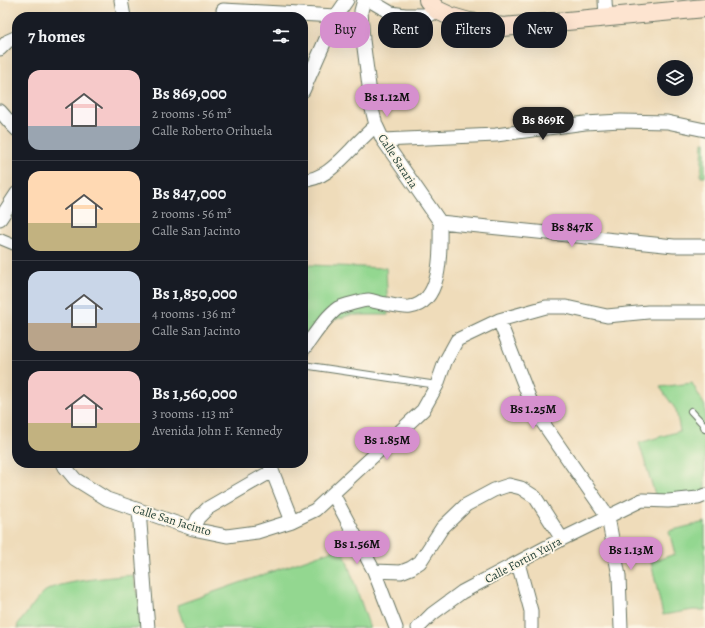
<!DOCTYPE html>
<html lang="en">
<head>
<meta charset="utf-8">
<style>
  body { margin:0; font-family:Alegreya,serif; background:#20242c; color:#f1f3f6; height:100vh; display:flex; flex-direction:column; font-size:15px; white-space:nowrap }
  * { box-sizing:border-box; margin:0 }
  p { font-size:13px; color:#9ea1a6 }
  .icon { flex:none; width:22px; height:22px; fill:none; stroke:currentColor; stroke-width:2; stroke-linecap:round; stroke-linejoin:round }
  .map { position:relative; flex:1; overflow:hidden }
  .drawer { position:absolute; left:12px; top:12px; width:296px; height:456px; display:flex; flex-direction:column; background:#171b24; border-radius:16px; box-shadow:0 4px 16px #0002 }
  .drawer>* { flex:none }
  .guide { position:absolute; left:320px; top:12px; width:325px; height:36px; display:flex; gap:8px }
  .fabs { position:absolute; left:657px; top:60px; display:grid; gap:8px }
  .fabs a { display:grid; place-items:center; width:36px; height:36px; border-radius:50%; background:#171b24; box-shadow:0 4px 16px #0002; font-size:20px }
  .price { position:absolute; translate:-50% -34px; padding:0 9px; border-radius:14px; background:#d690ce; color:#111; font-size:13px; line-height:26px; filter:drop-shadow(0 1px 2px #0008) }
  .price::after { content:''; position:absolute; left:50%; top:24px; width:12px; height:9px; margin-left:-6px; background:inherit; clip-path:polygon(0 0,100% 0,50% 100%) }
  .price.current { background:#222; color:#fff }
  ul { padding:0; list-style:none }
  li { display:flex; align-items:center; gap:12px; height:100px; padding:0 16px }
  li+li { border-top:1px solid #363941 }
  li span { display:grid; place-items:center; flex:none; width:112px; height:80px; border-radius:12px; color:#555 }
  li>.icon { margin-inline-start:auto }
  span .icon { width:48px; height:48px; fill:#fffc; stroke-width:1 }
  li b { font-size:17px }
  h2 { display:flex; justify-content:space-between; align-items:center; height:48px; padding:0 16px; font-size:17px }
  .tag { padding:0 14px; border-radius:16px; background:#171b24; box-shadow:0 4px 16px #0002; font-size:14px; line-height:36px }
  .tag.current { background:#d690ce; color:#111 }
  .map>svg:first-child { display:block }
  .green { fill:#93d790; stroke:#598a62 }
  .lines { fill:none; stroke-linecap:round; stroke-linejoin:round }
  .service-casing { stroke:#687563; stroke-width:8 }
  .pedestrian-casing { stroke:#687563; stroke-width:12 }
  .minor-casing { stroke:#687563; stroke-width:15 }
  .secondary-casing { stroke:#687563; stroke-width:20 }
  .service { stroke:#fff; stroke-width:6 }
  .pedestrian { stroke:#fff; stroke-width:10 }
  .minor { stroke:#fff; stroke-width:13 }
  .secondary { stroke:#fde4d0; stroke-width:18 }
  .labels { text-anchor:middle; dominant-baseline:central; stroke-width:3.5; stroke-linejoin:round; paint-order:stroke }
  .street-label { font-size:12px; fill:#1f3d34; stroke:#fcf5e5 }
</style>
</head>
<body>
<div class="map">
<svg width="705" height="628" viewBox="0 0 705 628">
  <rect width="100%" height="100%" fill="#fcf5e5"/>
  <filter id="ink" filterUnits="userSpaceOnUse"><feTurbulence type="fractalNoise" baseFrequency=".025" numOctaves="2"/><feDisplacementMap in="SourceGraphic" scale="8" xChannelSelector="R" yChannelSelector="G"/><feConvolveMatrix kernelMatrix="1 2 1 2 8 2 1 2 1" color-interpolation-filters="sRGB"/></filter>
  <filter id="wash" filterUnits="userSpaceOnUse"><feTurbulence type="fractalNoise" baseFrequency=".012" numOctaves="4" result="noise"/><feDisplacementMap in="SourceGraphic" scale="16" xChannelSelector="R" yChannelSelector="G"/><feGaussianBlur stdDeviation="0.9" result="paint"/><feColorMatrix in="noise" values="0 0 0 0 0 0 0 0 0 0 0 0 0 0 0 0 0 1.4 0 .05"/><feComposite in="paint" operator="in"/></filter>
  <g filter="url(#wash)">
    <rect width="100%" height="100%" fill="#efdcba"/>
    <!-- green -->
    <path class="green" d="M703 142H705V177H701Z
      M310 265 386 268 388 315H350L331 321 303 351V266Z
      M692 383 705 406V495L658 504 639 443 680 431 676 410 660 387Z
      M705 522V610H693L663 615 651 562 675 554 669 531Z
      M342 547 370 628H185L177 605Z
      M133 575 145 628H17L18 624C27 614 34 602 43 593 56 581 114 577 133 575Z"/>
  </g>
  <g filter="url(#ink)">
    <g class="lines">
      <defs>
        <path id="service" d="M303 365 437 385
          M691 411 703 424 705 429"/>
        <path id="pedestrian" d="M0 239 17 246"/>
        <path id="minor" d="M121 0 124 17
          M364 0 361 11 363 40 372 109 376 125 383 140 440 222
          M369 0 391 13 405 15H430L437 10
          M605 0 606 17
          M223 10 336 16
          M0 49 8 41 17 37
          M303 91 336 16 347 0
          M0 111 13 126 17 130
          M383 140 496 135 585 123 621 121 667 122 705 130
          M303 180C323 180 338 163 351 150 359 141 368 133 376 125
          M0 219 17 193
          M440 222 674 246H705
          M499 320 534 410 608 517 619 576 621 628
          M303 350C313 337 325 317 338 308 342 306 364 300 368 300 374 301 380 303 386 304 392 305 404 308 410 307 444 302 440 246 440 222
          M63 463 65 467 75 479 107 499 139 510 193 529 227 536 257 532 292 521 315 510 423 410 437 385 445 362 457 340 499 320 546 307H566L607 316 648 312H705
          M269 463 292 521
          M333 494 374 571 396 628
          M139 510 146 604 148 628
          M193 529 198 518 208 508 272 471
          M518 563 531 611V628
          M374 571 401 572 411 568 420 562 442 528 466 505 494 490 509 485 521 488 535 497 562 539
          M418 628 432 614 462 592 562 539 642 500 668 501 698 498 705 495"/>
        <path id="secondary" d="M428 0 437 10 452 17 469 22 503 27 705 8"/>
      </defs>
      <!-- service casing -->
      <use href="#service" class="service-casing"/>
      <!-- pedestrian casing -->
      <use href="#pedestrian" class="pedestrian-casing"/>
      <!-- minor casing -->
      <use href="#minor" class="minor-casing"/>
      <!-- secondary casing -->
      <use href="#secondary" class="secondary-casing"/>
      <!-- service -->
      <use href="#service" class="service"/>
      <!-- pedestrian -->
      <use href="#pedestrian" class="pedestrian"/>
      <!-- minor -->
      <use href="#minor" class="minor"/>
      <!-- secondary -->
      <use href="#secondary" class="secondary"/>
    </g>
  </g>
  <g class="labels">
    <!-- street labels -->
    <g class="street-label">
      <text transform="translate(398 161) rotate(57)">Calle Sararia</text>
      <text transform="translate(172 520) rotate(17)">Calle San Jacinto</text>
      <text transform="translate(523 560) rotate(-28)">Calle Fortin Yujra</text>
    </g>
  </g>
</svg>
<div class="fabs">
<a><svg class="icon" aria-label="layers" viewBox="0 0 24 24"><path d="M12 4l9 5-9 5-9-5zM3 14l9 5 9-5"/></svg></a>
</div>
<b class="price" style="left:387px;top:118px">Bs 1.12M</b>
<b class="price current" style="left:543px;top:141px">Bs 869K</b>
<b class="price" style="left:572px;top:248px">Bs 847K</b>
<b class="price" style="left:533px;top:430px">Bs 1.25M</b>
<b class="price" style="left:387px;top:461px">Bs 1.85M</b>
<b class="price" style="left:357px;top:565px">Bs 1.56M</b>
<b class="price" style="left:631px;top:571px">Bs 1.13M</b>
<div class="guide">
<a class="tag current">Buy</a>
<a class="tag">Rent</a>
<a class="tag">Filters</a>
<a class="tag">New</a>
</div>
<section class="drawer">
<h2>7 homes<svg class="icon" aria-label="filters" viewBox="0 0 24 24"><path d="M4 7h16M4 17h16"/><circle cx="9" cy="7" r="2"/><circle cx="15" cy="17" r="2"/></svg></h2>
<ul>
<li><span style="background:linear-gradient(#f6c9c9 70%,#9aa5b1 0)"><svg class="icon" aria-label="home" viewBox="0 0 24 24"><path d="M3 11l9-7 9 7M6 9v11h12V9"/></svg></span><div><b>Bs 869,000</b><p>2 rooms · 56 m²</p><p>Calle Roberto Orihuela</p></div></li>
<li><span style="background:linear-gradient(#ffd9b3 65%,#c2b280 0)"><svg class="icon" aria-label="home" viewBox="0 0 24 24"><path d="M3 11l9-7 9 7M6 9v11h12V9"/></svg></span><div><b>Bs 847,000</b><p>2 rooms · 56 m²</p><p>Calle San Jacinto</p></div></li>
<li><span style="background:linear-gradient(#c9d6e8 65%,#b9a48a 0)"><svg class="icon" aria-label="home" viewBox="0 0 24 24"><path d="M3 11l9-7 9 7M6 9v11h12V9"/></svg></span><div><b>Bs 1,850,000</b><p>4 rooms · 136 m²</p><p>Calle San Jacinto</p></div></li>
<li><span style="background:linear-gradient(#f6c9c9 65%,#c2b280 0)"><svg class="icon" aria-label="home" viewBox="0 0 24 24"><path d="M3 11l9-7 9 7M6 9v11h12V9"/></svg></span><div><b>Bs 1,560,000</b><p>3 rooms · 113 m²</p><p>Avenida John F. Kennedy</p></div></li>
</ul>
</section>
</div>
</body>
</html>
